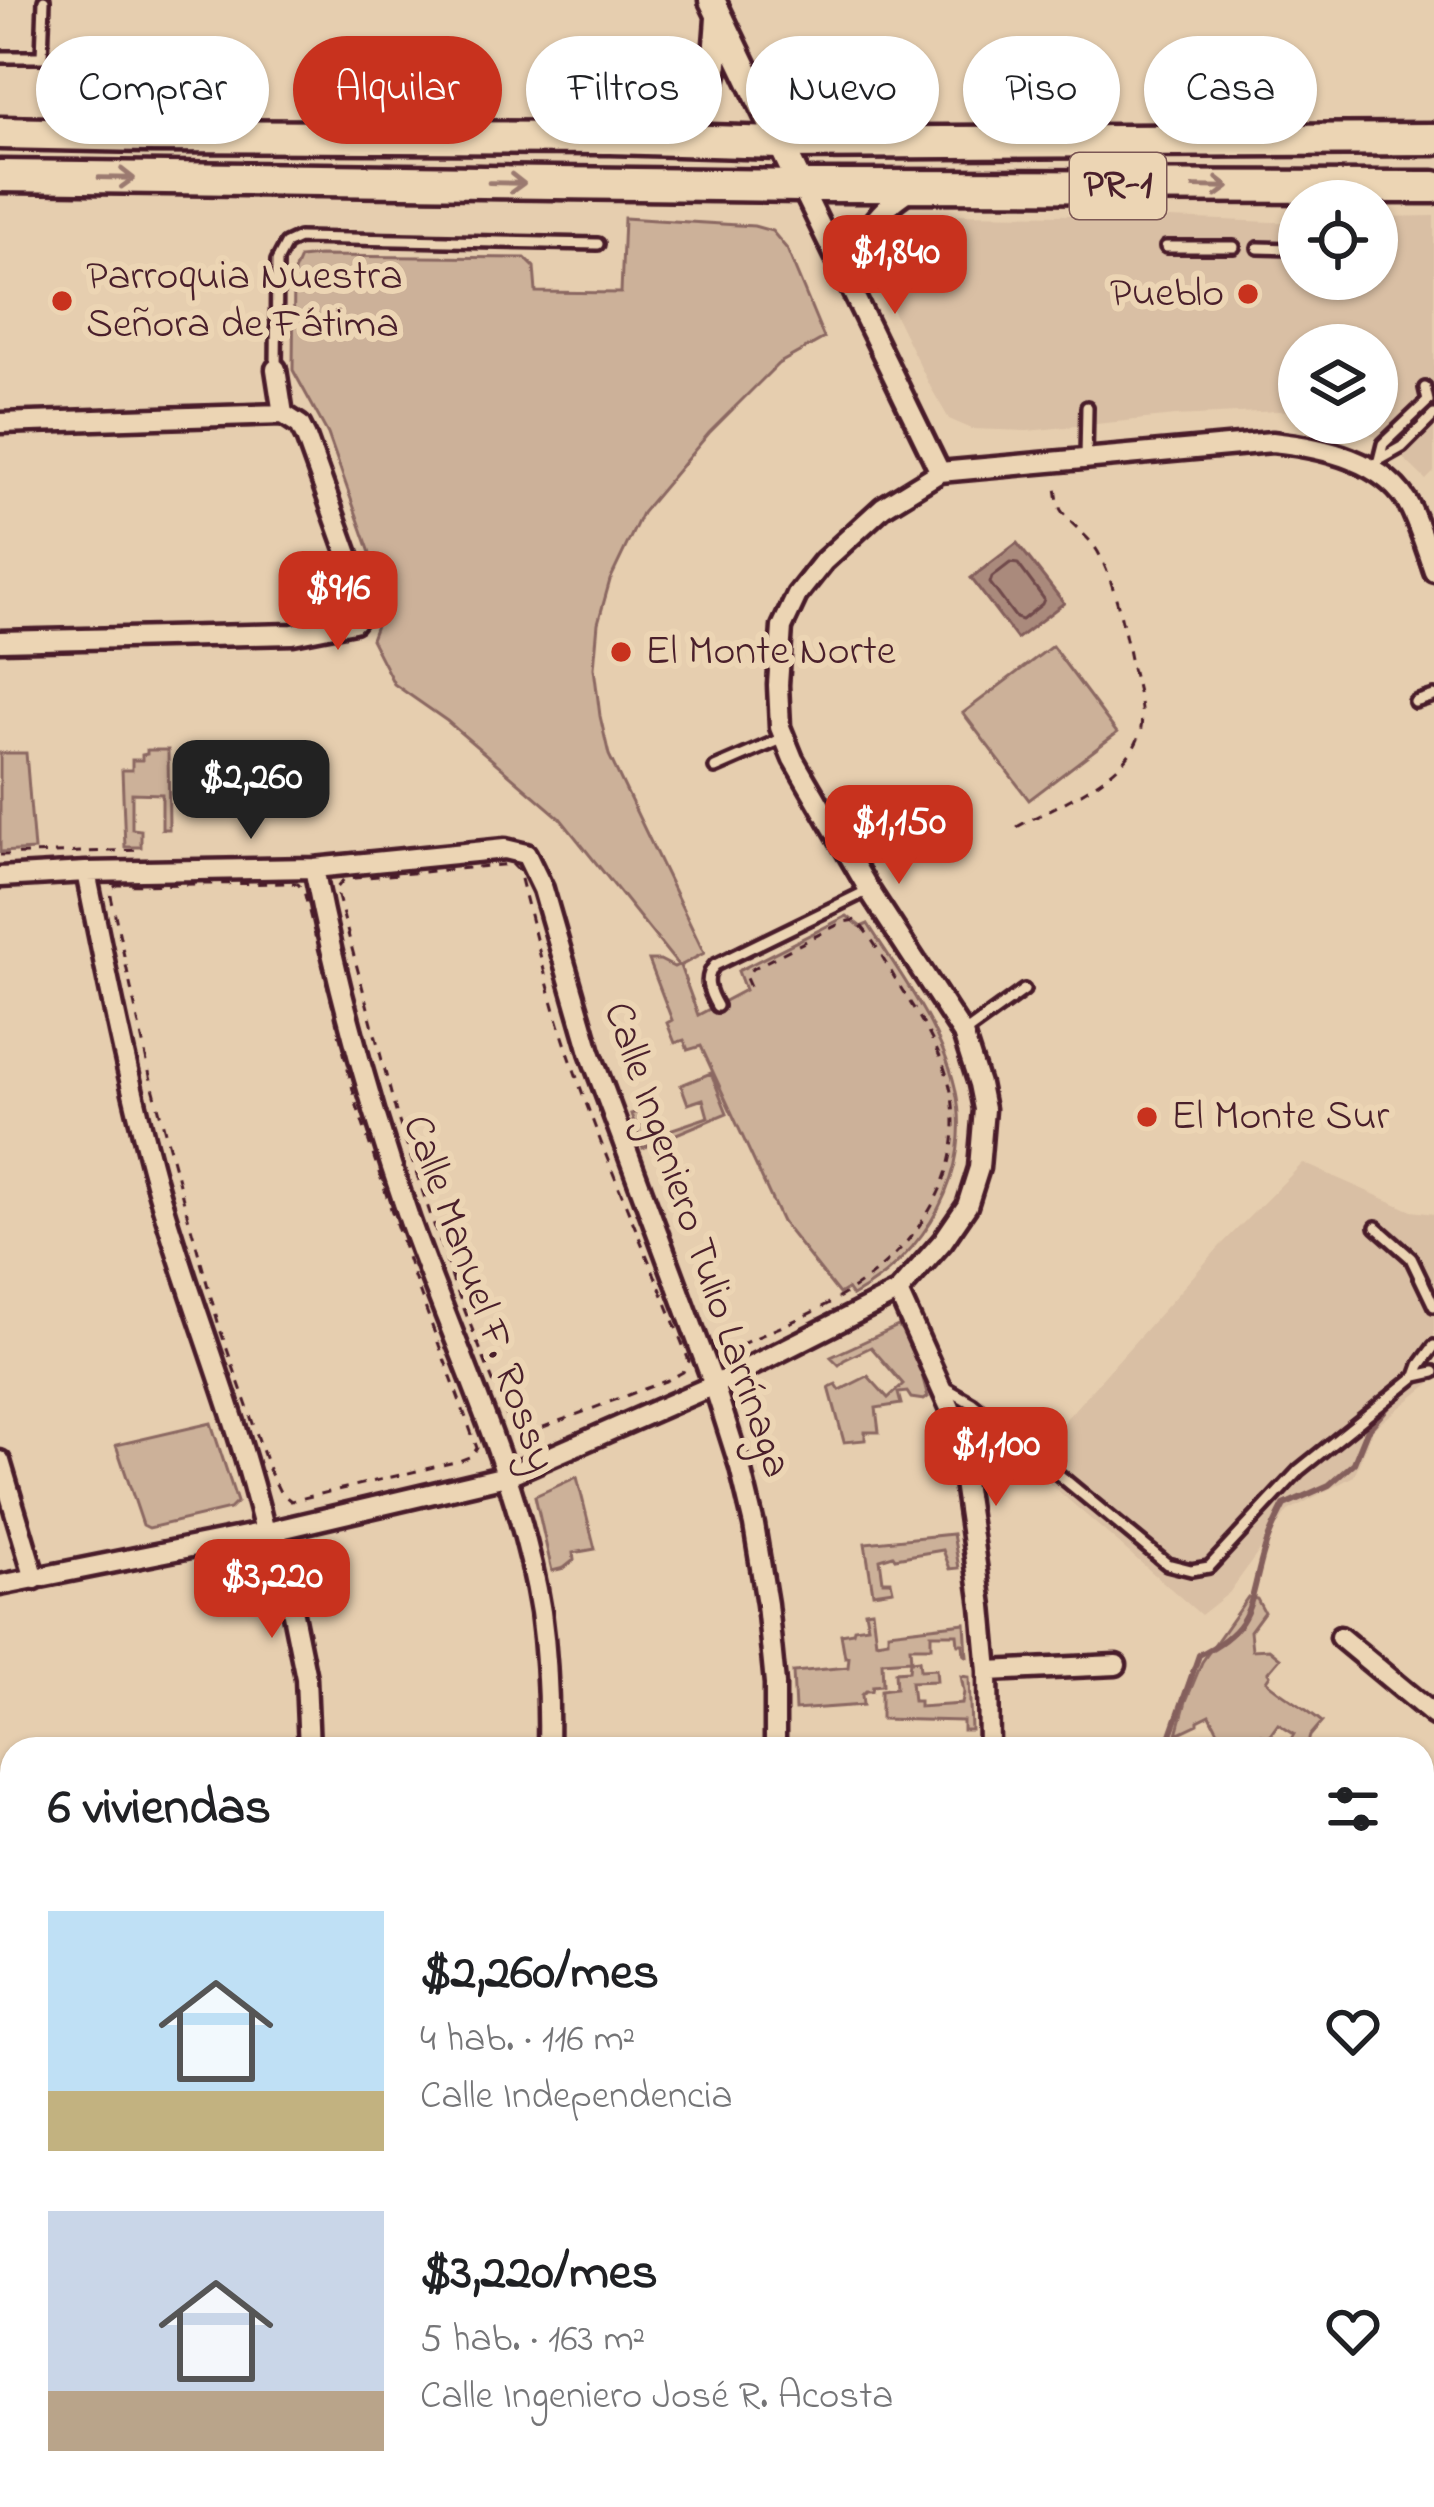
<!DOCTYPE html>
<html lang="es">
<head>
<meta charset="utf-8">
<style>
  body { margin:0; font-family:"Indie Flower",sans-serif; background:#f2f2f2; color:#202124; height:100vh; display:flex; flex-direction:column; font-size:45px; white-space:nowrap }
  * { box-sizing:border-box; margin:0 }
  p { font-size:39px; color:#757577 }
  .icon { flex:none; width:66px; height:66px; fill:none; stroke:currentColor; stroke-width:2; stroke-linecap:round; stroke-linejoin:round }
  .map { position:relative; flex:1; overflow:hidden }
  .drawer { position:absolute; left:0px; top:1737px; width:1434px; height:771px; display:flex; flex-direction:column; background:#fff; border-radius:36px 36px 0 0; box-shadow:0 3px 9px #0004 }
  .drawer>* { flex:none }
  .top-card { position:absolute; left:36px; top:36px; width:1362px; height:108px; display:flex; gap:24px }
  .tools { position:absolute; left:1278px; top:180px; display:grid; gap:24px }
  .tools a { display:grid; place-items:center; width:120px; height:120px; border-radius:50%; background:#fff; box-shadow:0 3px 9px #0004; font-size:60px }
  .price { position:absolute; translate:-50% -102px; padding:0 27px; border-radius:24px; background:#c8321e; color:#fff; font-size:39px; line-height:78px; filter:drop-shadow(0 3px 6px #0008) }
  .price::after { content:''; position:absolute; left:50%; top:72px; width:36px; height:27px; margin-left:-18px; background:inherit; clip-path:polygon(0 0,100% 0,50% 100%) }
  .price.on { background:#222; color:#fff }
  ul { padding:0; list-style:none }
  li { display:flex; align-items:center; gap:36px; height:300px; padding:0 48px }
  li span { display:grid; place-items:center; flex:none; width:336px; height:240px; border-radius:0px; color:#555 }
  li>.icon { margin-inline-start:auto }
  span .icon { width:144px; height:144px; fill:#fffc; stroke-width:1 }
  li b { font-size:51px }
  h2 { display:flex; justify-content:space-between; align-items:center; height:144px; padding:0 48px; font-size:51px }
  .chip { padding:0 42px; border-radius:54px; background:#fff; box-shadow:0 3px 9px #0004; font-size:42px; line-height:108px }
  .chip.on { background:#c8321e; color:#fff }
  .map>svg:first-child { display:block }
  .built { fill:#d9bfa4 }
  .green { fill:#ccb199; stroke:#8b6862; stroke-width:3 }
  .water { fill:#aa8a7c; stroke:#845f5c; stroke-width:3 }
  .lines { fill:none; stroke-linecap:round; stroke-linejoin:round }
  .shore { stroke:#704a4b; stroke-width:3 }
  .stream { stroke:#845f5c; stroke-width:6 }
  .service-casing { stroke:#4a1f2b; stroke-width:18 }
  .minor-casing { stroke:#4a1f2b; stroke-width:27 }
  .tertiary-casing { stroke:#4a1f2b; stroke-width:33 }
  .primary-casing { stroke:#4a1f2b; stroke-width:39 }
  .path { stroke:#4a1f2b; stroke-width:3; stroke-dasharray:9 9; stroke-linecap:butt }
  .service { stroke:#ecd5b4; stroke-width:9 }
  .minor { stroke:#ecd5b4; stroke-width:18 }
  .tertiary { stroke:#ecd5b4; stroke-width:24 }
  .primary { stroke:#ecd5b4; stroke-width:30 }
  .oneway { stroke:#9b7a70 }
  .poi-dot { fill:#c8321e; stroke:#ecd5b4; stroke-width:4.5 }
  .labels { text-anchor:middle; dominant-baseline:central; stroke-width:12; stroke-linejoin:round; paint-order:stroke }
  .shield { fill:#ecd5b4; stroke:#7b5654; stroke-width:3 }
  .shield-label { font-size:39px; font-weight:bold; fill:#4a1f2b }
  .poi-label { font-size:42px; fill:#4a1f2b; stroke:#ecd5b4; text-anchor:start }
  .street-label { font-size:42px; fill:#4a1f2b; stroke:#ecd5b4 }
</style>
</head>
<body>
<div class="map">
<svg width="1434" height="2507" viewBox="0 0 1434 2507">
  <rect width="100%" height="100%" fill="#e6ceaf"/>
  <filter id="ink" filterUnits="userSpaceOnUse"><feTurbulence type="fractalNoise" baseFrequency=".00833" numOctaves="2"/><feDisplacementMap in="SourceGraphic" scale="24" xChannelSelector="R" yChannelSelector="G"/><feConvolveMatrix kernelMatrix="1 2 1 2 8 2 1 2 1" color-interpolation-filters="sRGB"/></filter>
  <g filter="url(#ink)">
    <!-- built -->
    <path class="built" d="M917 214 1094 215 1299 223V279H1377V217L1434 216V472L1426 480 1392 447 1352 423H1377V345H1299V410L1175 416 1027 431 972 429 949 419 931 388 887 299 877 255 882 238 894 223 905 216Z
      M1303 1163 1412 1211 1434 1214V1380L1373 1429 1354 1476 1288 1511 1229 1593 1201 1615 964 1409 959 1387 1041 1447 1221 1245Z
      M12 1911V2207L0 2211V1915Z"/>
    <!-- green -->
    <path class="green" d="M624 218 754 226 772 231 787 249 824 338 778 364 709 433 642 513 610 580 598 623 594 668 600 716 609 755 704 953 680 966 698 1015 745 990 738 971 847 916 861 927 868 924C900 974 941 1028 955 1087 975 1172 925 1256 852 1296L847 1289 839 1294 782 1222 701 1046 688 1050 684 1040 675 1043 667 1023 672 1020 649 960H660L674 967 678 965 560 818 447 721 394 684 371 639 386 598 328 434 293 370 294 272 300 258 319 256 525 258 534 267 536 292 621 293Z
      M1052 646 1117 733 1029 800 963 713Z
      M147 750H168L169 829H162V794L132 793V829L141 830V847H125L122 770H132V760H142V755L147 754Z
      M0 753H26L34 850 0 852Z
      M711 1073 727 1113 643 1148 631 1114 640 1111 647 1128 651 1127 655 1135 708 1117 703 1099 688 1104 681 1085Z
      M898 1326C916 1342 921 1373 928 1397L924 1400 911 1398 907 1392 898 1393 901 1404 876 1408 879 1432H865V1440L844 1442 829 1387 836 1384 840 1390 868 1376 888 1398 903 1384 871 1347 844 1360 839 1365 831 1357Z
      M211 1423 237 1502 230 1509 149 1528 143 1525 116 1445Z
      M577 1477 595 1549 573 1553 574 1560 564 1568 552 1571 535 1496Z
      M953 1534 959 1568 950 1569 943 1550 895 1558 893 1555 880 1559 883 1581H891L893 1590 873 1593 865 1543Z
      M1248 1597 1257 1599 1264 1612 1250 1631 1252 1650 1269 1649 1280 1658 1268 1672 1270 1675 1266 1681C1283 1696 1302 1705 1322 1722L1310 1736 1306 1749 1286 1748 1294 1734 1278 1724 1268 1738 1261 1734 1251 1749H1227L1210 1715 1198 1721V1724L1177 1734 1186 1701 1202 1662Z
      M872 1610 876 1642 888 1640V1632L965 1623 967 1656 964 1655 963 1644H958L957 1634H931V1647H910L911 1661 919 1660 920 1670 936 1669 937 1681 911 1682 913 1701H919V1707L962 1704 964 1692 961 1676 969 1677 971 1730H963V1721L881 1719V1690L896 1688 895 1672 909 1671 910 1660 882 1662 883 1685 873 1686 872 1691H866L862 1695 863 1705 795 1710 793 1672 848 1667 849 1657H845L841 1634 853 1632 854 1628 868 1626 865 1611Z
      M911 2496H1244L1233 2507H908Z"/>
    <!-- water -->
    <path class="water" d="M1017 543 1064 603 1017 639 971 578Z"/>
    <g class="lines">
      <!-- shore -->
      <path class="shore" d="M1010 563 1018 564 1044 599 1042 604 1022 620 1016 618 990 583 992 577Z"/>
      <!-- stream -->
      <path class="stream" d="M1166 1749 1199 1655C1257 1627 1248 1602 1265 1548 1269 1534 1277 1519 1284 1505L1329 1485 1354 1463 1367 1431 1392 1402"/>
      <defs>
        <path id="service" d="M0 57H42L44 0
          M1166 247H1234
          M1258 248 1291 249 1299 252
          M1377 262H1380
          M276 369 277 261 286 244 299 238 598 244
          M1086 459 1087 407
          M1379 460 1402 447 1434 415
          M1373 469 1379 460 1383 444 1428 401 1425 388
          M1415 702 1434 696
          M715 768 784 738
          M717 1006C709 992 703 978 715 965L869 890
          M963 1034 1024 990
          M1376 1227 1411 1258 1434 1306
          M1416 1376 1420 1365 1434 1346
          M944 1387 972 1403 1167 1564 1191 1570 1209 1567 1299 1470 1416 1376 1434 1372"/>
        <path id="minor" d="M801 186 940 472
          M851 288C857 240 870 215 911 189
          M0 423 283 414
          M0 641 293 634 354 622 363 610 364 599 306 437 300 425 283 414 276 369
          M314 868C337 987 370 1106 410 1221 455 1348 520 1479 541 1612 547 1656 549 1704 548 1749
          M86 872C107 976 128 1081 156 1183 189 1301 237 1413 265 1532
          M0 877 86 872 314 868 505 849 526 854 543 889 590 1052 714 1385 740 1467 754 1525 767 1604 775 1684V1749
          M898 1292 950 1408 963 1475 982 1606 988 1671 989 1749
          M0 1461 35 1579
          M276 1530 306 1678 309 1749
          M0 1585 276 1530 506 1476 714 1385 898 1292 943 1241 967 1206 979 1168 984 1109 979 1084 963 1034 869 890 793 759 780 727 778 685 782 627 797 595 824 561 883 507 940 472 1272 442C1320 447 1387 460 1411 509 1420 528 1427 550 1434 571
          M1340 1637 1434 1715
          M988 1671 1116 1665
          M1422 1851 1434 1832
          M1422 2199 1434 2181
          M0 2235 12 2231
          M1422 2468 1434 2471
          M0 2471 12 2469
          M477 2507 485 2496
          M755 2507 761 2496
          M1313 2507 1317 2496"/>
        <path id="tertiary" d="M712 0 801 186
          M657 140C715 100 714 86 719 18"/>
        <path id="primary" d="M0 133 146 136 611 138 779 143 1434 139
          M0 176 801 186 1434 187"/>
      </defs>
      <!-- service casing -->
      <use href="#service" class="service-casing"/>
      <!-- minor casing -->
      <use href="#minor" class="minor-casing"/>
      <!-- tertiary casing -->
      <use href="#tertiary" class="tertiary-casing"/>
      <!-- primary casing -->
      <use href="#primary" class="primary-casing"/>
      <!-- path -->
      <path class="path" d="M1017 827C1054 806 1128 778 1140 733 1146 711 1134 681 1130 659 1123 624 1115 584 1098 552 1088 535 1069 523 1061 510 1057 503 1057 490 1055 483
        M0 855 139 850
        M512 864 519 871C532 922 544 974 559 1024 595 1139 646 1249 689 1361L683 1372 668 1380 525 1434 515 1430 508 1419 453 1281 397 1116 336 889 344 879Z
        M292 883 298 884 304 891 357 1106 411 1269 477 1448 472 1456 459 1461 291 1501 280 1492 270 1472 220 1329 185 1206 150 1076 111 896 112 888 118 885Z
        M723 1348 731 1349C767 1332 805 1318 838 1298 907 1257 962 1189 953 1105 949 1065 927 1029 906 996 890 972 876 941 856 920L843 922 752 969 746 978 750 987
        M953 2496 956 2507
        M1220 2507 1230 2496"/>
      <!-- service -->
      <use href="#service" class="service"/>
      <!-- minor -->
      <use href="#minor" class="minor"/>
      <!-- tertiary -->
      <use href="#tertiary" class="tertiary"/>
      <!-- primary -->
      <use href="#primary" class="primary"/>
    </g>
    <!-- one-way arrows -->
    <defs><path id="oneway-shaft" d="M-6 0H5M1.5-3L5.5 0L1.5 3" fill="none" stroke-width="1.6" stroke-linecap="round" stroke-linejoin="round" transform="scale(3)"/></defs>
    <g class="oneway">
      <use href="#oneway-shaft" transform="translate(117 178) rotate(1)"/>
      <use href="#oneway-shaft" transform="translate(507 183) rotate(1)"/>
      <use href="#oneway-shaft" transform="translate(1212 187) rotate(1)"/>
    </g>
  </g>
  <!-- markers -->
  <g class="poi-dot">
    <circle cx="1248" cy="294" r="12"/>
    <circle cx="62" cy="301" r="12"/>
    <circle cx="621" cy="652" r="12"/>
    <circle cx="1147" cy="1117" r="12"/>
  </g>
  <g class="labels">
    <!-- shield labels -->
    <rect class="shield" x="1070" y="153" width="96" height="66" rx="9"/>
    <g class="shield-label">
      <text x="1118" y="186">PR-1</text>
    </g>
    <!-- poi labels -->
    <g class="poi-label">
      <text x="86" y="277">Parroquia Nuestra<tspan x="86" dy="48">Señora de Fátima</tspan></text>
      <text x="1224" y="294" text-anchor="end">Pueblo</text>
      <text x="645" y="652">El Monte Norte</text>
      <text x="1171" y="1117">El Monte Sur</text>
    </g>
    <!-- street labels -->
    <g class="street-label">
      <text transform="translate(696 1240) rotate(71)">Calle Ingeniero Tulio Larrínaga</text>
      <text transform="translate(478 1294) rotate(70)">Calle Manuel F. Rossy</text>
    </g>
  </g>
</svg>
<div class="tools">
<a><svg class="icon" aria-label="locate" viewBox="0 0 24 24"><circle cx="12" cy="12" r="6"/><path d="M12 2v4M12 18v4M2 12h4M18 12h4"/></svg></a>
<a><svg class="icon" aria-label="layers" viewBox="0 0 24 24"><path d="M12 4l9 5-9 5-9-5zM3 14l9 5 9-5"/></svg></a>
</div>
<b class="price" style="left:895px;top:317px">$1,840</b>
<b class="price" style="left:338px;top:653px">$916</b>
<b class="price on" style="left:251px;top:842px">$2,260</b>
<b class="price" style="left:899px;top:887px">$1,150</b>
<b class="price" style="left:996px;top:1509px">$1,100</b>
<b class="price" style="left:272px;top:1641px">$3,220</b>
<div class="top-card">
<a class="chip">Comprar</a>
<a class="chip on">Alquilar</a>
<a class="chip">Filtros</a>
<a class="chip">Nuevo</a>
<a class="chip">Piso</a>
<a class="chip">Casa</a>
</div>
<section class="drawer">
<h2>6 viviendas<svg class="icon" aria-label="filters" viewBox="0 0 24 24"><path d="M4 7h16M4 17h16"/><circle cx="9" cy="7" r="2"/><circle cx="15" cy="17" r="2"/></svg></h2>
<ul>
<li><span style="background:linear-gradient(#bfe0f5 75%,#c2b280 0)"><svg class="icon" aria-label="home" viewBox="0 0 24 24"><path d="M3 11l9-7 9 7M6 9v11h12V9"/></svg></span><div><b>$2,260/mes</b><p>4 hab. · 116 m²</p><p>Calle Independencia</p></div><svg class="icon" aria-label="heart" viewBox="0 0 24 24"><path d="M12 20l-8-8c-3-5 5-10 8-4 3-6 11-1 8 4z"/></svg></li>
<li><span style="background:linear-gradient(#c9d6e8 75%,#b9a48a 0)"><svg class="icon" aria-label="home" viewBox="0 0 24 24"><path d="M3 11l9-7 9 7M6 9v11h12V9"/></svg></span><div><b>$3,220/mes</b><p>5 hab. · 163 m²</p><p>Calle Ingeniero José R. Acosta</p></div><svg class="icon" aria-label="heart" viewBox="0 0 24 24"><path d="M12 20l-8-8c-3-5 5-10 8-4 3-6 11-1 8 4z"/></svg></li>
</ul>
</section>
</div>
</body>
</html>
